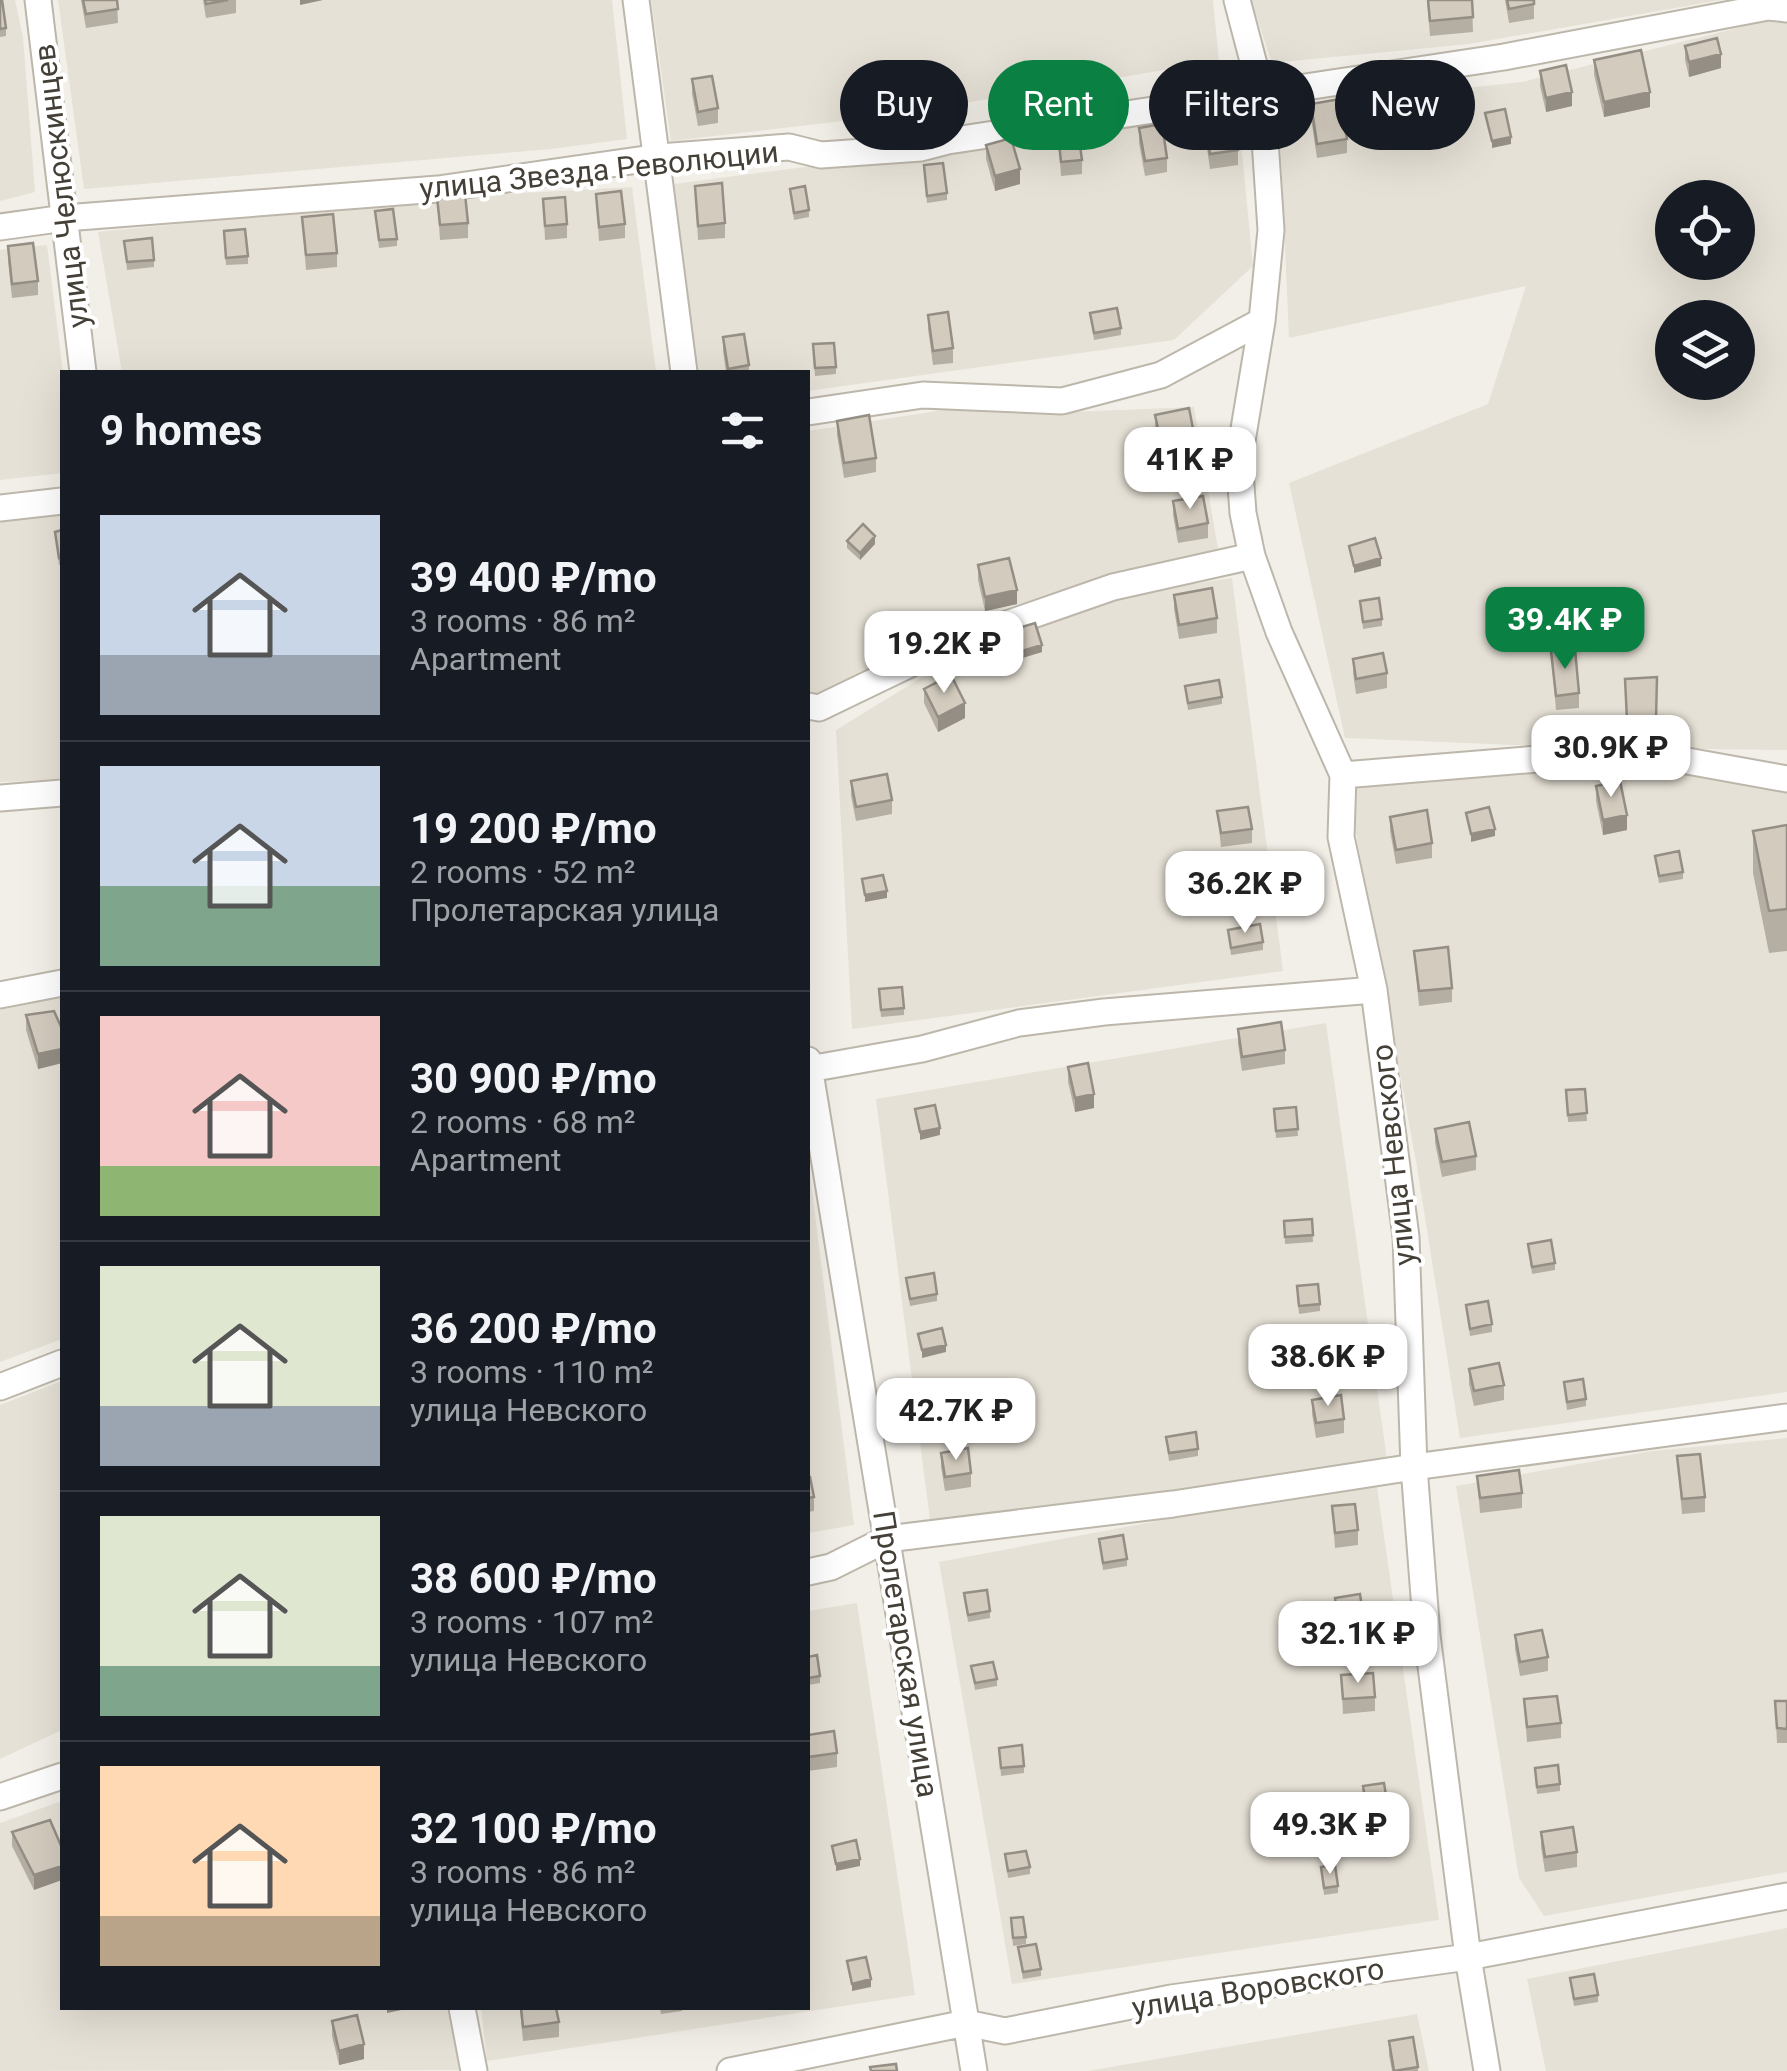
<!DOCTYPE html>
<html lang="en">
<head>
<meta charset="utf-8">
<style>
  body { margin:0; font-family:Roboto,sans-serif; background:#20242c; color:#f1f3f6; height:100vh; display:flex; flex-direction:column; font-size:38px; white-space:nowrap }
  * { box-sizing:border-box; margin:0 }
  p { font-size:32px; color:#9ea1a6 }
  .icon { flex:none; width:55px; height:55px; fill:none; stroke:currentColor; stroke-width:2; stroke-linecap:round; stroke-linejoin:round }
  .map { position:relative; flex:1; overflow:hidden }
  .sheet { position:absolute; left:60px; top:370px; width:750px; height:1640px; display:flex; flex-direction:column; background:#171b24; border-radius:0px; box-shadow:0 10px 40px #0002 }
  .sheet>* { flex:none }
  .banner { position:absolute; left:840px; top:60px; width:795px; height:90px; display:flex; gap:20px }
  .buttons { position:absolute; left:1655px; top:180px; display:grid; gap:20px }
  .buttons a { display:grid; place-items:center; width:100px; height:100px; border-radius:50%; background:#171b24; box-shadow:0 10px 40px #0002; font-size:50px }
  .price { position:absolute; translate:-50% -85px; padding:0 22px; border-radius:20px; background:#fff; color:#222; font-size:32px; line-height:65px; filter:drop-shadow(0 2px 5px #0008) }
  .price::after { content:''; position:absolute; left:50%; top:60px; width:30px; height:22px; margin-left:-15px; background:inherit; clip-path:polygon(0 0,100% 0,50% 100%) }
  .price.selected { background:#0b8043; color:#fff }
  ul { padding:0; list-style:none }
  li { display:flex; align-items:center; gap:30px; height:250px; padding:0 40px }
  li+li { border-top:2px solid #363941 }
  li span { display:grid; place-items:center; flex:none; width:280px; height:200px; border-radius:0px; color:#555 }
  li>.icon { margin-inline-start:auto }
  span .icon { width:120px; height:120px; fill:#fffc; stroke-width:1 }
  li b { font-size:42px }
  h2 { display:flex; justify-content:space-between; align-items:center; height:120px; padding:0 40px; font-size:42px }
  .chip { padding:0 35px; border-radius:45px; background:#171b24; box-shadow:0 10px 40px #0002; font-size:35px; line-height:90px }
  .chip.selected { background:#0b8043; color:#fff }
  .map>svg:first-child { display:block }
  .residential { fill:#e6e1d6; fill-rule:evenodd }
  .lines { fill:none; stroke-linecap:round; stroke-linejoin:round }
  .minor-casing { stroke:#bdb7ab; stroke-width:29 }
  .minor { stroke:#fff; stroke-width:25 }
  .wall { fill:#b5afa3 }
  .shaded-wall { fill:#948e85 }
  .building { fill:#d3cbbe; stroke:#948e85; stroke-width:2.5 }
  .labels { text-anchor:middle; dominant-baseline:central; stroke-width:8; stroke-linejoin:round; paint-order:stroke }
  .street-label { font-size:30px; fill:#454037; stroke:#fff }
</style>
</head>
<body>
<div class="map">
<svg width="1787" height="2071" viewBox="0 0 1787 2071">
  <rect width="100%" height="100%" fill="#f2efe8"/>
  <!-- residential -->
  <path class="residential" d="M0 0H15L23 37 35 192 0 201Z
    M58 0H612L627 139 551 149 84 189Z
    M651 0H1213L1219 61 886 116 671 141Z
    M1251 0H1721L1469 44 1272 63Z
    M1777 18 1787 23V750L1563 747 1345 738 1289 483 1488 404 1526 286 1289 338 1279 108 1522 82ZM1672 198H1738V262H1672ZM1672 318H1738V382H1672Z
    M1238 111 1253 266 1174 340 808 391V372H695L674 184Z
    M632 187 656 372H122L98 232 447 197Z
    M47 245 63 372 62 473 0 480V250Z
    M1194 407 1218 549 976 616 821 695 808 692V431L943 410 1071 412Z
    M62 512V777L57 780 0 782V519Z
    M1232 578 1283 971 852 1029 836 730 976 644 1116 596Z
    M1528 769 1649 771 1787 778V1392L1460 1438 1417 1167 1347 784Z
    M62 997V1339L0 1362V1010Z
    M1326 1023 1387 1460 1146 1495 930 1520 876 1099Z
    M808 1159 854 1525 808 1533Z
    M62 1381V1730L0 1759V1405Z
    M1787 1438V1872L1544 1916 1519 1878 1456 1486 1652 1451Z
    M1376 1480 1439 1920 1012 1984 939 1562Z
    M857 1603 915 1995 487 2061 481 2008H808V1611Z
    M62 1801V2008H447L460 2070 0 2071V1823Z
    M1787 1928V2071H1546L1527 1979Z
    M1417 2014 1429 2071H1088Z"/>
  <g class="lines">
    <defs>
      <path id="minor" d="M38 0 83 372
        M636 0 684 372
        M1237 0 1262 95 1271 230 1262 321 1239 459 1243 513 1252 556 1279 632 1343 775 1341 837 1374 990 1406 1237 1414 1467 1427 1635 1468 1957 1487 2071
        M0 227 65 218 438 189 659 157 789 147 821 155 921 148 948 141 1504 57 1768 7 1787 9
        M808 412 923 395 1062 401 1161 375 1262 321
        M0 508 62 501
        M808 706 819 708 958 641 1113 587 1252 556
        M1343 775 1562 757H1665L1787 779
        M0 798 62 793
        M0 995 62 983
        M808 1060 974 2071
        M809 1069 922 1049 1019 1023 1104 1012 1374 990
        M0 1387 62 1363
        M808 1572 831 1567 887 1539 1173 1504 1414 1467 1787 1417
        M0 1797 62 1776
        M462 2008 474 2071
        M730 2071 966 2023 1005 2031 1171 1998 1468 1957 1787 1896"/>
    </defs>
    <!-- minor casing -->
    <use href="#minor" class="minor-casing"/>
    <!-- minor -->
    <use href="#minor" class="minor"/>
  </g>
  <!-- wall -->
  <path class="wall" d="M0 0 6 28V36L0 37Z
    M81 0H117L118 23 86 28Z
    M203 0H236V13L206 18Z
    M1427 0H1472L1473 32 1430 36Z
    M1505 0H1534V19L1509 23Z
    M1685 46 1721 68 1689 77 1685 60Z
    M1594 60 1650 107 1604 117 1594 75Z
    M1540 71 1572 106 1546 112 1540 86Z
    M692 79 718 108V123L698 126 692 94Z
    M1395 92 1433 132V146L1399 149Z
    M1311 104 1347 139V153L1317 158 1311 118Z
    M1205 120 1238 150V165L1210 169 1205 135Z
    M1139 128 1167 158V172L1145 176 1139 143Z
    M1058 134 1082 160V174L1061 176Z
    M986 145 1020 184 995 191 986 159Z
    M924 165 947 193V200L927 203Z
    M695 186 725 223V238L698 240Z
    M790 189 809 210V217L794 220Z
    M596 194 625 224V238L599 241Z
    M437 197 468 223V238L440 240Z
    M543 199 567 224V238L545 240Z
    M375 211 397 239V246L379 248Z
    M302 217 337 253V267L306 270Z
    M224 238 248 256V264L226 265Z
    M124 241 154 260V267L127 270Z
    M8 246 38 281V295L12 298 8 261Z
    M1090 313 1121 328V335L1094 340Z
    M928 315 953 348V363L933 365 928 329Z
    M723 337 749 365V372H726L723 351Z
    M813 344 836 367V374L815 376Z
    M1155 415 1195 439V454L1162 460 1155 429Z
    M837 421 876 458V472L844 478 837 435Z
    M1173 501 1208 523V538L1178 543 1173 515Z
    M62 530V564L59 565 55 532Z
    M847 541 875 544 860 560 847 548Z
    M978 565 1017 604 985 611 978 580Z
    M1174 595 1217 618V633L1179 639 1174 609Z
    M1360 601 1382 619V626L1363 629Z
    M1015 629 1042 652 1022 658 1015 636Z
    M1551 651 1579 693V708L1556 710Z
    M1353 659 1387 673V688L1356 694 1353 673Z
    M1657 677 1656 734H1627L1625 679Z
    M1185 686 1222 697V704L1188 710Z
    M924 689 965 718 938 732 924 703Z
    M851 781 892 800V814L856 821 851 796Z
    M1596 786 1627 830 1603 835 1596 801Z
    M1217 811 1252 829V843L1221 847Z
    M1390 817 1432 843V858L1396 864 1390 831Z
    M1787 825V951L1769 953 1753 873V831Z
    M1655 856 1683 872V879L1659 883Z
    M1228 930 1263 942V950L1231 955Z
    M1414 951 1452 988V1002L1419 1006Z
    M879 996 904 1008V1015L881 1017Z
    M26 1015 62 1029V1063L38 1069 26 1030Z
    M1238 1029 1285 1050V1064L1242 1071 1238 1044Z
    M1068 1067 1094 1108 1075 1112 1068 1082Z
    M1585 1089 1587 1121 1568 1122 1566 1090Z
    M1296 1107 1298 1136 1276 1138 1274 1109Z
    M1435 1129 1476 1156V1170L1442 1177 1435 1143Z
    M1312 1219 1313 1242 1285 1244 1284 1221Z
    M1528 1244 1555 1263V1270L1532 1274Z
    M906 1278 937 1294V1301L910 1306Z
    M1297 1294 1320 1304V1311L1299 1314Z
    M1466 1305 1492 1324V1332L1470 1336Z
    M1307 1342 1334 1360V1367L1311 1372Z
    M1469 1369 1504 1385V1400L1474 1406 1469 1384Z
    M1564 1382 1586 1399V1406L1567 1410Z
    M925 1389 952 1421V1436L930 1439 925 1404Z
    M1312 1400 1344 1419V1433L1316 1438 1312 1414Z
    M1166 1437 1198 1449V1456L1169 1461Z
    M941 1453 971 1473V1487L945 1491 941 1467Z
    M1677 1456 1705 1497V1512L1682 1514Z
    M1477 1476 1522 1493V1508L1480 1513Z
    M808 1477 814 1497V1511L808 1512Z
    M1332 1506 1358 1530V1545L1335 1548Z
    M1099 1539 1127 1559V1566L1103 1570Z
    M964 1593 990 1611V1618L968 1622Z
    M1335 1598 1363 1615V1623L1338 1627Z
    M1515 1635 1548 1657V1671L1520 1676 1515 1649Z
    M808 1657 820 1676V1683L808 1685Z
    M971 1666 997 1679V1686L975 1690Z
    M1341 1675 1375 1697V1711L1343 1714Z
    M1524 1699 1561 1723V1738L1527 1742Z
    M1775 1701H1787V1743H1777Z
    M808 1735 837 1753V1767L808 1771Z
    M999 1748 1024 1766V1773L1001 1776Z
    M1535 1768 1560 1784V1791L1537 1794Z
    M1363 1786 1388 1808V1815L1367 1818Z
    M50 1820 34 1890 12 1846V1832Z
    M1541 1832 1577 1852V1867L1545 1872 1541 1847Z
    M1005 1854 1030 1867V1874L1008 1878Z
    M1321 1867 1338 1886V1893L1324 1895Z
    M1011 1918 1026 1937V1944L1013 1946Z
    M1018 1947 1041 1969V1976L1023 1979Z
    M1570 1978 1598 1995V2002L1574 2006Z
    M520 2008H556L559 2022V2037L523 2041Z
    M660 2008H682V2011L661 2014Z
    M332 2021 364 2059 339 2065 332 2036Z
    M1389 2041 1418 2067V2071H1392L1389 2055Z"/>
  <!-- shaded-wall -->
  <path class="shaded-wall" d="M300 0H323L300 5Z
    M1721 54V68L1689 77V62Z
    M1572 92V106L1546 112V98Z
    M1650 92V107L1604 117V102Z
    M1511 137V144L1492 148V141Z
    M1020 169V184L995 191V176Z
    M875 536V544L860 560V553Z
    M1381 558V566L1354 573V566Z
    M1017 590V604L985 611V597Z
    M1042 645V652L1022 658V651Z
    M965 703V718L938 732V717Z
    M1627 815V830L1603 835V820Z
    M1495 829V836L1471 842V834Z
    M887 891V898L865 902V895Z
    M62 1049V1063L38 1069V1054Z
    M1094 1094V1108L1075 1112V1098Z
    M940 1128V1135L920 1140V1132Z
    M946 1345V1352L922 1358V1350Z
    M860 1859V1866L836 1871V1864Z
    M62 1866V1880L34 1890V1875Z
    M871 1979V1987L852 1991V1984Z
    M387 2008H411L387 2013Z
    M364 2044V2059L339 2065V2051Z"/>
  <!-- building -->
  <path class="building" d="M0 0H2L6 28 0 29Z
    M83 0H117L118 9 86 14Z
    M205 0H228L206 4Z
    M1428 0H1472L1473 17 1430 21Z
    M1507 0H1534V4L1509 9Z
    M1717 38 1721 54 1689 62 1685 46Z
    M1641 50 1650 92 1604 102 1594 60Z
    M1566 65 1572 92 1546 98 1540 71Z
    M712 76 718 108 698 112 692 79Z
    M1429 89 1433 132 1399 135 1395 92Z
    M1340 99 1347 139 1317 144 1311 104Z
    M1505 109 1511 137 1492 141 1485 113Z
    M1234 116 1238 150 1210 154 1205 120Z
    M1162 124 1167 158 1145 161 1139 128Z
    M1078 132 1082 160 1061 162 1058 134Z
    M1011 138 1020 169 995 176 986 145Z
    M943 163 947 193 927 196 924 165Z
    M722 183 725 223 698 226 695 186Z
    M805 186 809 210 794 213 790 189Z
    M621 191 625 224 599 227 596 194Z
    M465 194 468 223 440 225 437 197Z
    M565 197 567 224 545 226 543 199Z
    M393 209 397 239 379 240 375 211Z
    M333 214 337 253 306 255 302 217Z
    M245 229 248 256 226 258 224 231Z
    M152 238 154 260 127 262 124 241Z
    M33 243 38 281 12 284 8 246Z
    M1117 308 1121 328 1094 333 1090 313Z
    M948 312 953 348 933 351 928 315Z
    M744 334 749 365 728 369 723 337Z
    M834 343 836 367 815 368 813 344Z
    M1189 408 1195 439 1162 446 1155 415Z
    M869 415 876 458 844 463 837 421Z
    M1203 496 1208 523 1178 529 1173 501Z
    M863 524 875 536 860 553 847 541Z
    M62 530V557L59 558 55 532Z
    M1375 538 1381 558 1354 566 1349 546Z
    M1009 558 1017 590 985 597 978 565Z
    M1212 588 1217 618 1179 625 1174 595Z
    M1379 598 1382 619 1363 622 1360 601Z
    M1035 623 1042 645 1022 651 1015 629Z
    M1575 649 1579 693 1556 696 1551 651Z
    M1383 653 1387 673 1356 679 1353 659Z
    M951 675 965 703 938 717 924 689Z
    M1657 677 1656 719 1627 720 1625 679Z
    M1219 680 1222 697 1188 703 1185 686Z
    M887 774 892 800 856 807 851 781Z
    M1620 781 1627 815 1603 820 1596 786Z
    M1248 807 1252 829 1221 833 1217 811Z
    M1489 807 1495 829 1471 834 1466 813Z
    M1427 810 1432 843 1396 850 1390 817Z
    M1787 825V909L1769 911 1753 831Z
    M1679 851 1683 872 1659 876 1655 856Z
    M883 875 887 891 865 895 862 879Z
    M1260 924 1263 942 1231 948 1228 930Z
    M1448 947 1452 988 1419 991 1414 951Z
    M902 987 904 1008 881 1010 879 989Z
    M54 1011 62 1029V1049L38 1054 26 1015Z
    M1281 1022 1285 1050 1242 1057 1238 1029Z
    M1088 1063 1094 1094 1075 1098 1068 1067Z
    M1585 1089 1587 1113 1568 1115 1566 1090Z
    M935 1105 940 1128 920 1132 915 1109Z
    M1296 1107 1298 1129 1276 1131 1274 1109Z
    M1469 1122 1476 1156 1442 1162 1435 1129Z
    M1312 1219 1313 1235 1285 1237 1284 1221Z
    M1551 1240 1555 1263 1532 1267 1528 1244Z
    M934 1273 937 1294 910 1299 906 1278Z
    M1318 1284 1320 1304 1299 1306 1297 1286Z
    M1488 1301 1492 1324 1470 1329 1466 1305Z
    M942 1328 946 1345 922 1350 918 1334Z
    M1330 1337 1334 1360 1311 1364 1307 1342Z
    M1499 1363 1504 1385 1474 1391 1469 1369Z
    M1583 1379 1586 1399 1567 1402 1564 1382Z
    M947 1386 952 1421 930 1424 925 1389Z
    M1341 1395 1344 1419 1316 1423 1312 1400Z
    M1196 1432 1198 1449 1169 1453 1166 1437Z
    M968 1448 971 1473 945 1477 941 1453Z
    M1700 1454 1705 1497 1682 1499 1677 1456Z
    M1519 1470 1522 1493 1480 1498 1477 1476Z
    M808 1477H810L814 1497 808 1498Z
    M1355 1504 1358 1530 1335 1533 1332 1506Z
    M1123 1535 1127 1559 1103 1563 1099 1539Z
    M987 1590 990 1611 968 1615 964 1593Z
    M1360 1594 1363 1615 1338 1619 1335 1598Z
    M1542 1630 1548 1657 1520 1662 1515 1635Z
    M817 1655 820 1676 808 1678V1657Z
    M993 1662 997 1679 975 1683 971 1666Z
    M1373 1673 1375 1697 1343 1699 1341 1675Z
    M1557 1696 1561 1723 1527 1727 1524 1699Z
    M1775 1701H1787V1729L1777 1728Z
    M834 1731 837 1753 808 1757V1735Z
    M1022 1745 1024 1766 1001 1768 999 1748Z
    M1558 1765 1560 1784 1537 1787 1535 1768Z
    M1384 1783 1388 1808 1367 1811 1363 1786Z
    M50 1820 62 1848V1866L34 1875 12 1832Z
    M1573 1827 1577 1852 1545 1857 1541 1832Z
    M856 1840 860 1859 836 1864 832 1846Z
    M1026 1851 1030 1867 1008 1871 1005 1854Z
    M1335 1865 1338 1886 1324 1888 1321 1867Z
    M1023 1917 1026 1937 1013 1938 1011 1918Z
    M1036 1944 1041 1969 1023 1972 1018 1947Z
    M866 1957 871 1979 852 1984 847 1961Z
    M1594 1974 1598 1995 1574 1999 1570 1978Z
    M521 2008H556L559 2022 523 2027Z
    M357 2015 364 2044 339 2051 332 2021Z
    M1413 2037 1418 2067 1394 2071 1389 2041Z
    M896 2064 897 2071H871L870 2067Z"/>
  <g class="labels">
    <!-- street labels -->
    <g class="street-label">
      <text transform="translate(599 170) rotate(-6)">улица Звезда Революции</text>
      <text transform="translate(61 186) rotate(-97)">улица Челюскинцев</text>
      <text transform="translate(1393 1155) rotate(-96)">улица Невского</text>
      <text transform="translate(906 1654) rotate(81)">Пролетарская улица</text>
      <text transform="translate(1258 1988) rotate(-9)">улица Воровского</text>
    </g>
  </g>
</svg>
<div class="buttons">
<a><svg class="icon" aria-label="locate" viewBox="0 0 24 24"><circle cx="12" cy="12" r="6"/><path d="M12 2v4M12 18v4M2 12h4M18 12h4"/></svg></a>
<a><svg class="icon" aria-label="layers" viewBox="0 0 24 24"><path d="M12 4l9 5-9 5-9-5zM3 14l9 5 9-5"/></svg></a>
</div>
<b class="price" style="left:1190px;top:512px">41K ₽</b>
<b class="price selected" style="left:1565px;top:672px">39.4K ₽</b>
<b class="price" style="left:944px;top:696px">19.2K ₽</b>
<b class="price" style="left:1611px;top:800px">30.9K ₽</b>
<b class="price" style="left:1245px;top:936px">36.2K ₽</b>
<b class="price" style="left:1328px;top:1409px">38.6K ₽</b>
<b class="price" style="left:956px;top:1463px">42.7K ₽</b>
<b class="price" style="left:1358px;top:1686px">32.1K ₽</b>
<b class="price" style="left:1330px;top:1877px">49.3K ₽</b>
<div class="banner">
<a class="chip">Buy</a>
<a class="chip selected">Rent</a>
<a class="chip">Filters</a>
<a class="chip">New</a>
</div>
<section class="sheet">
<h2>9 homes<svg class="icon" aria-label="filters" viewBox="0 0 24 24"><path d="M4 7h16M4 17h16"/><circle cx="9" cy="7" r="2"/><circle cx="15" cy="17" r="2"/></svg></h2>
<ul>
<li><span style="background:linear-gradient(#c9d6e8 70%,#9aa5b1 0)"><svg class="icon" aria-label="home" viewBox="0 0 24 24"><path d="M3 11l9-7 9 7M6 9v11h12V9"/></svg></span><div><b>39 400 ₽/mo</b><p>3 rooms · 86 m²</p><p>Apartment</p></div></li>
<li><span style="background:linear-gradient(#c9d6e8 60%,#7fa58c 0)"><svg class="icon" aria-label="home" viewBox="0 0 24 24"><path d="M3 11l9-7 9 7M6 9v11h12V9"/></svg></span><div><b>19 200 ₽/mo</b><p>2 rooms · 52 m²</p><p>Пролетарская улица</p></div></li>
<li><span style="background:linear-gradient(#f6c9c9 75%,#8fb573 0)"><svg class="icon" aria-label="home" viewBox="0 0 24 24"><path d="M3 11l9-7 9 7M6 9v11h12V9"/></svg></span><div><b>30 900 ₽/mo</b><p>2 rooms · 68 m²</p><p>Apartment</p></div></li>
<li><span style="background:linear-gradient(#dfe7d0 70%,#9aa5b1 0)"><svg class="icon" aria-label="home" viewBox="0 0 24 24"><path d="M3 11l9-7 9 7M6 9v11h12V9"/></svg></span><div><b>36 200 ₽/mo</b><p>3 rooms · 110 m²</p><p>улица Невского</p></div></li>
<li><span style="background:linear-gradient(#dfe7d0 75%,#7fa58c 0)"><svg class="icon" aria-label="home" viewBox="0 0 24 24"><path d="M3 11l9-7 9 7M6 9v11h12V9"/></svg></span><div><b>38 600 ₽/mo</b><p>3 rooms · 107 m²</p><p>улица Невского</p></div></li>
<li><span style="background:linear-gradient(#ffd9b3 75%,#b9a48a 0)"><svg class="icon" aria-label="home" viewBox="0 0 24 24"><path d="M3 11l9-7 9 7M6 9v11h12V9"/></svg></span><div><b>32 100 ₽/mo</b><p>3 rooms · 86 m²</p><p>улица Невского</p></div></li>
</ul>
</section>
</div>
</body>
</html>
